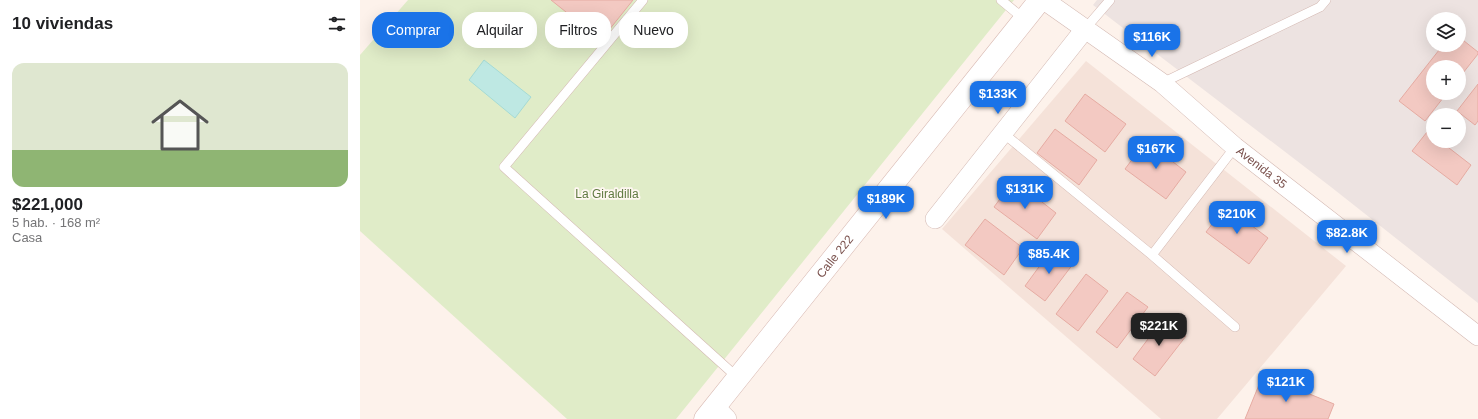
<!DOCTYPE html>
<html lang="es">
<head>
<meta charset="utf-8">
<style>
  body { margin:0; font-family:Helvetica,sans-serif; background:#f6f6f6; color:#202124; height:100vh; display:flex; flex-direction:column; font-size:15px; white-space:nowrap }
  * { box-sizing:border-box; margin:0 }
  p { font-size:13px; color:#757577 }
  .icon { flex:none; width:22px; height:22px; fill:none; stroke:currentColor; stroke-width:2; stroke-linecap:round; stroke-linejoin:round }
  .map { position:relative; flex:1; overflow:hidden }
  .panel { display:flex; flex-direction:column; background:#fff; width:360px }
  .panel>* { flex:none }
  .top-card { position:absolute; left:12px; top:12px; width:380px; height:36px; display:flex; gap:8px }
  .controls { position:absolute; left:1066px; top:12px; display:grid; gap:8px }
  .controls a { display:grid; place-items:center; width:40px; height:40px; border-radius:50%; background:#fff; box-shadow:0 4px 16px #0002; font-size:20px }
  .price { position:absolute; translate:-50% -34px; padding:0 9px; border-radius:8px; background:#1a73e8; color:#fff; font-size:13px; line-height:26px; filter:drop-shadow(0 1px 2px #0008) }
  .price::after { content:''; position:absolute; left:50%; top:24px; width:12px; height:9px; margin-left:-6px; background:inherit; clip-path:polygon(0 0,100% 0,50% 100%) }
  .price.current { background:#222; color:#fff }
  ul { padding:0; list-style:none }
  li { display:grid; align-content:center; gap:8px; height:212px; padding:0 12px }
  li+li { border-top:1px solid #e0e0e0 }
  li span { display:grid; place-items:center; height:124px; border-radius:12px; color:#555 }
  li>.icon { margin-inline-start:auto }
  span .icon { width:72px; height:72px; fill:#fffc; stroke-width:1 }
  li b { font-size:17px }
  h2 { display:flex; justify-content:space-between; align-items:center; height:48px; padding:0 12px; font-size:17px }
  .tag { padding:0 14px; border-radius:16px; background:#fff; box-shadow:0 4px 16px #0002; font-size:14px; line-height:36px }
  .tag.current { background:#1a73e8; color:#fff }
  main { display:flex; flex:1; min-height:0 }
  .map>svg:first-child { display:block }
  .residential { fill:#f5e2d9 }
  .industrial { fill:#ede3e1; fill-rule:evenodd }
  .green { fill:#e0ecc8 }
  .water { fill:#bee8e3; stroke:#a4dad5 }
  .building { fill:#f3c9c2; stroke:#e6aba2 }
  .lines { fill:none; stroke-linecap:round; stroke-linejoin:round }
  .lane-casing { stroke:#d3b8b2; stroke-width:10 }
  .street-casing { stroke:#d3b8b2; stroke-width:20 }
  .secondary-casing { stroke:#d8b9b2; stroke-width:23 }
  .lane { stroke:#fff; stroke-width:9 }
  .street { stroke:#fff; stroke-width:19 }
  .secondary { stroke:#fff; stroke-width:22 }
  .labels { text-anchor:middle; dominant-baseline:central; stroke-width:3.5; stroke-linejoin:round; paint-order:stroke }
  .street-label { font-size:12px; fill:#7a514d; stroke:#fff7f2 }
  .park-label { font-size:12px; fill:#607a41; stroke:#fff7f2 }
</style>
</head>
<body>
<main>
<section class="panel">
<h2>10 viviendas<svg class="icon" aria-label="filters" viewBox="0 0 24 24"><path d="M4 7h16M4 17h16"/><circle cx="9" cy="7" r="2"/><circle cx="15" cy="17" r="2"/></svg></h2>
<ul>
<li><span style="background:linear-gradient(#dfe7d0 70%,#8fb573 0)"><svg class="icon" aria-label="home" viewBox="0 0 24 24"><path d="M3 11l9-7 9 7M6 9v11h12V9"/></svg></span><div><b>$221,000</b><p>5 hab. · 168 m²</p><p>Casa</p></div></li>
</ul>
</section>
<div class="map">
<svg width="1118" height="419" viewBox="0 0 1118 419">
  <rect width="100%" height="100%" fill="#fdf2eb"/>
  <!-- residential -->
  <path class="residential" d="M726 61 986 266 857 419H801L582 229Z"/>
  <!-- industrial -->
  <path class="industrial" d="M737 0H1118V303L971 187 733 5ZM1073 19H1099V45H1073ZM1073 67H1099V93H1073ZM1073 115H1099V141H1073Z"/>
  <!-- green -->
  <path class="green" d="M48 0H654L316 419H207L0 231V55Z"/>
  <!-- water -->
  <path class="water" d="M124 60 171 97 155 118 109 80Z"/>
  <!-- building -->
  <path class="building" d="M191 0H273L241 40Z
    M1099 37 1118 52V54L1099 78V67H1073V93H1087L1065 121 1039 101 1083 45H1099Z
    M1118 84V121L1115 125 1097 111Z
    M725 94 766 124 745 152 705 121Z
    M695 129 737 160 719 185 677 153Z
    M1067 132 1073 136V141H1080L1111 165 1097 185 1052 151Z
    M786 141 826 172 806 199 765 169Z
    M654 180 696 213 677 239 634 207Z
    M866 206 908 238 889 264 846 232Z
    M625 219 663 248 644 275 605 245Z
    M692 249 713 264 685 301 665 286Z
    M726 274 748 291 718 331 696 314Z
    M767 292 788 307 757 348 736 332Z
    M803 319 826 336 795 376 773 359Z
    M903 375 974 404 968 419H885Z"/>
  <g class="lines">
    <defs>
      <path id="lane" d="M283 0 144 167 378 378
        M641 0 664 19
        M725 29 750 0
        M802 83 960 7 966 0
        M643 133 792 255 875 327
        M792 255 875 147"/>
      <g id="street">
        <path id="s1" d="M684 0 802 83 875 147 1118 336"/>
        <path d="M575 219 725 29"/>
        <path d="M355 407 367 419"/>
      </g>
      <g id="secondary">
        <path id="s2" d="M345 419 680 0"/>
      </g>
    </defs>
    <!-- lane casing -->
    <use href="#lane" class="lane-casing"/>
    <!-- street casing -->
    <use href="#street" class="street-casing"/>
    <!-- secondary casing -->
    <use href="#secondary" class="secondary-casing"/>
    <!-- lane -->
    <use href="#lane" class="lane"/>
    <!-- street -->
    <use href="#street" class="street"/>
    <!-- secondary -->
    <use href="#secondary" class="secondary"/>
  </g>
  <g class="labels">
    <!-- street labels -->
    <g class="street-label">
      <text stroke="none"><textPath href="#s1" startOffset="275">Avenida 35</textPath></text>
      <text stroke="none"><textPath href="#s2" startOffset="208">Calle 222</textPath></text>
    </g>
    <!-- park labels -->
    <g class="park-label">
      <text x="247" y="194">La Giraldilla</text>
    </g>
  </g>
</svg>
<div class="controls">
<a><svg class="icon" aria-label="layers" viewBox="0 0 24 24"><path d="M12 4l9 5-9 5-9-5zM3 14l9 5 9-5"/></svg></a>
<a>+</a>
<a>−</a>
</div>
<b class="price" style="left:792px;top:58px">$116K</b>
<b class="price" style="left:638px;top:115px">$133K</b>
<b class="price" style="left:796px;top:170px">$167K</b>
<b class="price" style="left:665px;top:210px">$131K</b>
<b class="price" style="left:526px;top:220px">$189K</b>
<b class="price" style="left:877px;top:235px">$210K</b>
<b class="price" style="left:987px;top:254px">$82.8K</b>
<b class="price" style="left:689px;top:275px">$85.4K</b>
<b class="price current" style="left:799px;top:347px">$221K</b>
<b class="price" style="left:926px;top:403px">$121K</b>
<div class="top-card">
<a class="tag current">Comprar</a>
<a class="tag">Alquilar</a>
<a class="tag">Filtros</a>
<a class="tag">Nuevo</a>
</div>
</div>
</main>
</body>
</html>
